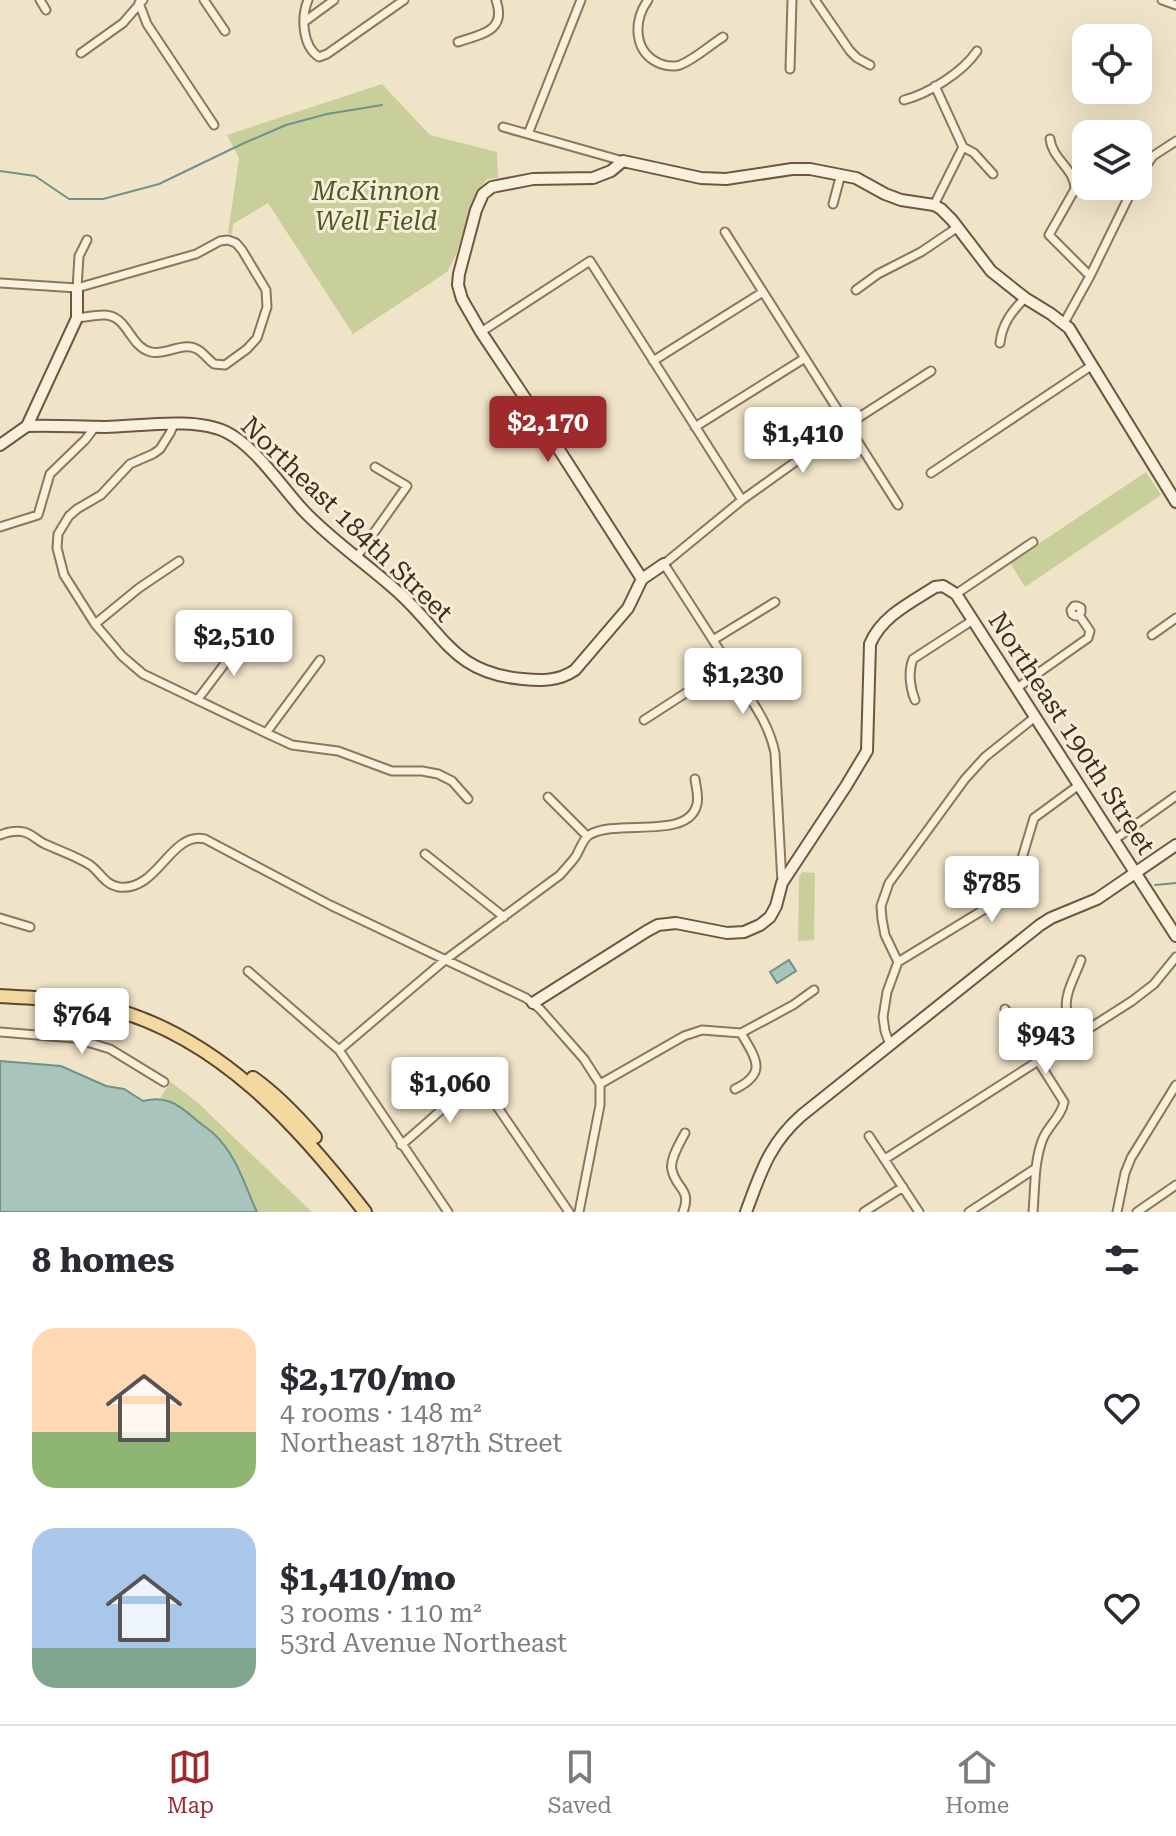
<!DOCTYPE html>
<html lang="en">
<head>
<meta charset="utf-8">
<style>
  body { margin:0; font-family:"Roboto Serif",serif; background:#f7f7f7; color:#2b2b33; height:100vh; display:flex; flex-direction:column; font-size:30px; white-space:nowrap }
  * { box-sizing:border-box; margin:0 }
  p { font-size:26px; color:#7c7c81 }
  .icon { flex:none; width:44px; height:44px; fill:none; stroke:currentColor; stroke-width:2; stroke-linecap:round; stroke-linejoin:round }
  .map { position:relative; height:1212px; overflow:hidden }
  .details { display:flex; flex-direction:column; background:#fff; flex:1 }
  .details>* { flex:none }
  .controls { position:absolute; left:1072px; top:24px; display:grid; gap:16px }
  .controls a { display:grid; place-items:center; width:80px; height:80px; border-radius:16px; background:#fff; box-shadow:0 8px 32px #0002; font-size:40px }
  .price { position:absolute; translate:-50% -68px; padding:0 18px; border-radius:8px; background:#fff; color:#222; font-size:26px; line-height:52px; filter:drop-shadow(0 2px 4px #0008) }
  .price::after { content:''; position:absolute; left:50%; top:48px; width:24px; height:18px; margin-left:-12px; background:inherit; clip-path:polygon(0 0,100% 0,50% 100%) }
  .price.active { background:#9e2a2b; color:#fff }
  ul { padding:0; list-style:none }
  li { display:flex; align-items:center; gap:24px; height:200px; padding:0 32px }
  li span { display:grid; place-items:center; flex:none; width:224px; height:160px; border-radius:24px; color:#555 }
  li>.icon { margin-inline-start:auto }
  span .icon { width:96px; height:96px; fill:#fffc; stroke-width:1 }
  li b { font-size:34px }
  h2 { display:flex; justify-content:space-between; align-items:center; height:96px; padding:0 32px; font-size:34px }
  .tab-bar { display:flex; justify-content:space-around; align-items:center; height:112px; border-top:2px solid #e1e1e2; background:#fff; font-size:22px; color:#7c7c81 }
  .tab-bar a { display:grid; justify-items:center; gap:4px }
  .tab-bar .active { color:#9e2a2b }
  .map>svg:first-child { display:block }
  .green { fill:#c9cf9b }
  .water { fill:#a9c4bc; stroke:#6f938a; stroke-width:2 }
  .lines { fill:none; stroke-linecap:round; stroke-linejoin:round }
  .stream { stroke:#6f938a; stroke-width:2 }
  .street-casing { stroke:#8d765c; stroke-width:11 }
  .secondary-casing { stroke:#6f573f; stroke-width:14 }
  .primary-casing { stroke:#5b4430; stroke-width:16 }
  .street { stroke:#faf1dc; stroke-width:7 }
  .secondary { stroke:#faf1dc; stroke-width:10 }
  .primary { stroke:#f3d9a0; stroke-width:12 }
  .labels { text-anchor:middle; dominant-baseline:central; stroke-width:6; stroke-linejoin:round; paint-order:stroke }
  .park-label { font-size:26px; font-style:italic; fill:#4d5a26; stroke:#f7eed8 }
  .street-label { font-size:26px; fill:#3d2e20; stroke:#f7eed8 }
</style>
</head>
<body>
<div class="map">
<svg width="1176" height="1212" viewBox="0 0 1176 1212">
  <rect width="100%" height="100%" fill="#f0e4c8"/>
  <!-- green -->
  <path class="green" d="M382 84 430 135 497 152 498 178 487 179 472 201 456 255 447 272 353 334 268 203 233 224 232 234 228 233 239 158 227 135Z
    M1146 472 1161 495 1025 587 1010 563Z
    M802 872 815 873 814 940 798 941 799 877Z
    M171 1082 198 1103 312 1212H257L232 1157 215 1134 195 1120 184 1108 160 1098Z"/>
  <!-- water -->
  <path class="water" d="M789 960 796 971 777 983 770 972Z
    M0 1061 61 1066 106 1086 124 1089 143 1101C165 1095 178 1104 194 1118 200 1124 208 1128 214 1134 236 1154 245 1186 257 1212H0Z"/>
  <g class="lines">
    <!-- stream -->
    <path class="stream" d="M0 171 35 176 69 199H103L159 184 242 144 286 125 327 114 382 105
      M1155 885 1176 883"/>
    <defs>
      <path id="street" d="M40 0 46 10
        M204 0 225 31
        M308 0C301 17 302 46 319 57L327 54 404 0
        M648 0C633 21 633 53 661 64 667 66 674 67 680 65 695 59 710 45 723 37
        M815 0 850 51 857 58 870 65
        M1162 0 1176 5
        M139 3 147 24 214 125
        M304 22 334 0
        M458 42C482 34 507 31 496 0
        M81 53 123 23 143 0
        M790 69 792 0
        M935 86 963 147 974 153 993 174
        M904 100C928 94 963 72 977 51
        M503 127 623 161
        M528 134 581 0
        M1050 139C1052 159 1075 169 1075 189L1049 235 1090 276
        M1138 178 1153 156 1176 141
        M833 204 841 174
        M934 205 963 147
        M725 232 898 505
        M0 283 77 288 196 254 220 241 228 240 236 243 242 250 266 290 267 307 257 338 247 349 225 365 214 364C209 360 205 355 200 351 185 339 167 356 151 352 129 347 128 314 103 315 95 315 86 317 77 318
        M77 288 79 256 87 240
        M856 290 878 274 921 252 958 227
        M1064 323 1090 276 1134 186
        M481 332 590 261 742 500
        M1000 343C1002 324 1012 311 1025 298
        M653 361 763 292
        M174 424 170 433 160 449 153 454 130 464 101 495 77 509 69 516 58 534 57 548 64 575 95 624 122 656 143 674 266 733 292 745 338 751 392 771H422L438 774 452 781 468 799
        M695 427 805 358
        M931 473 1091 366
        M0 527 38 515 50 474 85 440 95 427
        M356 558 407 486 375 467
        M956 594 1033 542
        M95 624 139 588 179 561
        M1152 635 1176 618
        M713 640 775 602
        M1017 688 1088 638 1090 631 1079 615 1075 616 1072 614 1071 610 1074 606H1077L1081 608V612L1079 615
        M198 699 245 637
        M915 700C910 688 908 671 913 659L973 620
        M644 720 729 665
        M266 733 320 660
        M548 797 587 836
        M0 835C8 832 15 830 24 832 32 834 38 841 45 844 60 851 76 856 90 865 100 872 105 885 119 887 158 892 170 831 205 839L330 905 526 998 540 1009 584 1059 600 1084V1105L579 1212
        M1114 840 1176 796
        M425 854 504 917
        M782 883 775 753C769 723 751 700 735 675 712 638 688 601 664 564L742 500 847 425 931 371
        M0 918 30 927
        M898 962 885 935 882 919 881 906 889 883 965 779 985 757 1035 717
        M248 971 339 1050 448 1212
        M1005 1009 1064 1102C1061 1118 1047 1126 1042 1141 1034 1163 1035 1189 1033 1212
        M0 1032 74 1038 110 1049 164 1082
        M1080 1034C1075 1026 1069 1019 1067 1011 1063 995 1076 975 1081 960
        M890 1045 885 1031 883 1017 887 992 898 962 993 904 1004 892 1015 875 1022 858 1034 818 1079 785
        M339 1050 445 960 560 875C565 869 571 863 576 856 580 849 583 839 589 835 617 818 689 841 697 804 699 796 696 787 695 779
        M600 1084 684 1036 702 1030 741 1033 793 1005 814 990
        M735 1089C768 1073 756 1059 741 1033
        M869 1136 919 1212
        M401 1145C428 1123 451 1099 479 1080L569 1212
        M885 1159 1132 1001 1154 984 1176 957
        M683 1212C692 1189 676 1189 672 1170 669 1160 680 1143 685 1133
        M864 1212 903 1187
        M969 1212 1036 1168
        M1117 1212 1125 1173 1131 1158 1176 1085
        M1137 1212 1176 1185"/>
      <path id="secondary" d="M27 426C54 425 80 427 106 427 140 426 196 417 226 432 255 446 280 485 302 509 331 540 367 564 398 592 444 633 452 673 523 679 542 681 559 681 575 670L628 608 642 579 664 564
        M0 445 27 426 77 318V288
        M642 579 549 434 481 332 462 299 458 285 459 274 476 210 483 194 492 187 533 179 593 178 611 171 623 161 701 178 726 179 792 169H810L856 178 885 194 901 200 934 205 941 209 952 220 991 271 1025 298 1051 314 1069 328 1176 502
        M533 1003 647 931 658 925 676 923 727 933 744 932 760 925 770 917 776 906 782 883 846 786 867 751 870 644C882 616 910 603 935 587L943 586 956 594 1176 936
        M746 1212C761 1172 769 1144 802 1115L1040 925 1051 918 1097 899 1176 845"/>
      <path id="primary" d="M0 996C36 998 73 999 109 1008 219 1037 298 1125 365 1212
        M253 1078C277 1095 296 1115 315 1137"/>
    </defs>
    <!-- street casing -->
    <use href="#street" class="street-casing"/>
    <!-- secondary casing -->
    <use href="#secondary" class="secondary-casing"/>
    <!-- primary casing -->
    <use href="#primary" class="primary-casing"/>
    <!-- street -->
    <use href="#street" class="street"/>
    <!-- secondary -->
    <use href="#secondary" class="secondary"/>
    <!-- primary -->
    <use href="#primary" class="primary"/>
  </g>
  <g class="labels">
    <!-- park labels -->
    <g class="park-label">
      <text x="376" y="191">McKinnon<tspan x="376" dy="30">Well Field</tspan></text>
    </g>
    <!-- street labels -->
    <g class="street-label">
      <text transform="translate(347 519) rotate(44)">Northeast 184th Street</text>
      <text transform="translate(1072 733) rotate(57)">Northeast 190th Street</text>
    </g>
  </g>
</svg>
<div class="controls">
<a><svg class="icon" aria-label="locate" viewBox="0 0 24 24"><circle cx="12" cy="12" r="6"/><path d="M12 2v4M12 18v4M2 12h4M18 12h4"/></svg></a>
<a><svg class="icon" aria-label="layers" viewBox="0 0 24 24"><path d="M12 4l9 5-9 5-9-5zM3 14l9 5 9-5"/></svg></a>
</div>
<b class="price active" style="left:548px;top:464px">$2,170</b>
<b class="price" style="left:803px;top:475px">$1,410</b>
<b class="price" style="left:234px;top:678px">$2,510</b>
<b class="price" style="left:743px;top:716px">$1,230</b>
<b class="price" style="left:992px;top:924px">$785</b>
<b class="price" style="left:82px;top:1056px">$764</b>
<b class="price" style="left:1046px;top:1076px">$943</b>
<b class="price" style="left:450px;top:1125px">$1,060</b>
</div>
<section class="details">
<h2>8 homes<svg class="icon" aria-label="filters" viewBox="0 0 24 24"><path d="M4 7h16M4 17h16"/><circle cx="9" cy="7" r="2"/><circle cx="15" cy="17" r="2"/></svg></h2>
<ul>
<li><span style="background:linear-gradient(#ffd9b3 65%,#8fb573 0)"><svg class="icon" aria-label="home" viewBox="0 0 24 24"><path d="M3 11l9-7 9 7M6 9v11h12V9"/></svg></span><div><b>$2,170/mo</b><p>4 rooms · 148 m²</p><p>Northeast 187th Street</p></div><svg class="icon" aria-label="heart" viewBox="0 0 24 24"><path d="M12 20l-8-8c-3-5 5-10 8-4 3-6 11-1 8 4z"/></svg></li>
<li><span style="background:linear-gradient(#a9c7e8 75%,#7fa58c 0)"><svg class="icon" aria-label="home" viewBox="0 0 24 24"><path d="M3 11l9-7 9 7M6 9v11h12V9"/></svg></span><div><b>$1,410/mo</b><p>3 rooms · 110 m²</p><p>53rd Avenue Northeast</p></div><svg class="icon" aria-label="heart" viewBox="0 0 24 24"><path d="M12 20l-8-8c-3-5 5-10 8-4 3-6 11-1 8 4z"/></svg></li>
</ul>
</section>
<nav class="tab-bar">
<a class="active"><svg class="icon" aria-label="map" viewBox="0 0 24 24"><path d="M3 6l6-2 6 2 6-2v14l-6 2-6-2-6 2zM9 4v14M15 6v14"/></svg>Map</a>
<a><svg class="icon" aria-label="saved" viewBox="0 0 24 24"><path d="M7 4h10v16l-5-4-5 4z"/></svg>Saved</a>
<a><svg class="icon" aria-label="home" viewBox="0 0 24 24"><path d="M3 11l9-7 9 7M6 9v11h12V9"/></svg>Home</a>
</nav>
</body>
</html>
